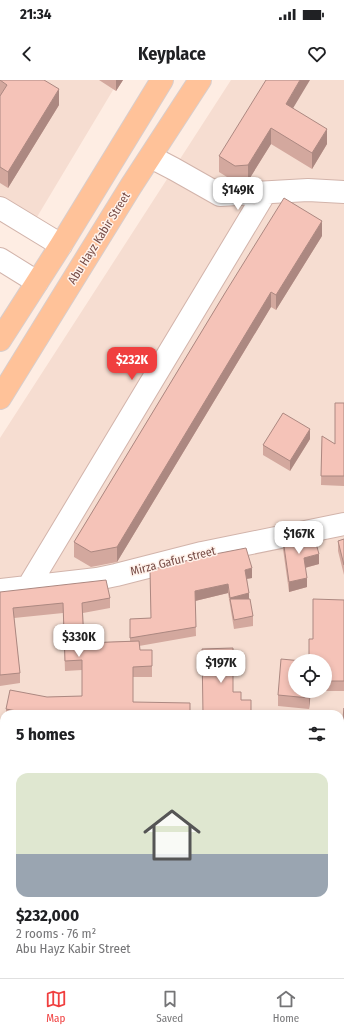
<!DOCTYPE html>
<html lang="en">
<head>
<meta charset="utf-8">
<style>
  body { margin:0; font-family:"Fira Sans Condensed",sans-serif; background:#f2f2f2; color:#202124; height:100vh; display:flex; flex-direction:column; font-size:15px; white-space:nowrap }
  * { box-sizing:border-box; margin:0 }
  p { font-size:13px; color:#757577 }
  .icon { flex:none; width:22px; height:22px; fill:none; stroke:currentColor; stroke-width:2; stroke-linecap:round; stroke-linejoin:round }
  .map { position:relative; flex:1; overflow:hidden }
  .sheet { position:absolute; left:0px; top:630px; width:344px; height:268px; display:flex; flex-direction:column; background:#fff; border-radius:12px 12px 0 0; box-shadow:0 2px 6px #0003 }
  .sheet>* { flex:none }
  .buttons { position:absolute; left:288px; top:574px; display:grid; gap:8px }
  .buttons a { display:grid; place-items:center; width:44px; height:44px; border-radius:50%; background:#fff; box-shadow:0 2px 6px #0003; font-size:20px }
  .price { position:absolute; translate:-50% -34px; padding:0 9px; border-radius:8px; background:#fff; color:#222; font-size:13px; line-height:26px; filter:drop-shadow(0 1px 2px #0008) }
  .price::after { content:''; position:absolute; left:50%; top:24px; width:12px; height:9px; margin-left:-6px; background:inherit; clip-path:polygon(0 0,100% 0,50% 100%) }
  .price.selected { background:#f03f3f; color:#fff }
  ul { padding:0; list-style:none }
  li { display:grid; align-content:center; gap:8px; height:212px; padding:0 16px }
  li span { display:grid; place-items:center; height:124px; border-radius:12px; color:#555 }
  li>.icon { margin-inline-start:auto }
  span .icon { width:72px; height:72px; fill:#fffc; stroke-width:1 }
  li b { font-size:17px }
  h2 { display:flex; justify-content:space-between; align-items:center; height:48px; padding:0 16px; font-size:17px }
  .status { display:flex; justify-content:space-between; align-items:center; height:28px; padding:0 20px; background:#fff; direction:ltr }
  .status svg { height:11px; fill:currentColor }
  header { display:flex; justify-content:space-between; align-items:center; height:52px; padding:0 16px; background:#fff; font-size:18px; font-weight:700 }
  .tabs { display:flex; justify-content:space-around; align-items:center; height:56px; border-top:1px solid #e0e0e0; background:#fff; font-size:11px; color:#757577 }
  .tabs a { display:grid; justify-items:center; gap:2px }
  .tabs .selected { color:#f03f3f }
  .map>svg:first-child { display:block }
  .residential { fill:#f6ddd1; fill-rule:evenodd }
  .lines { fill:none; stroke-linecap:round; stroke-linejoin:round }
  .minor-casing { stroke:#d2b4ab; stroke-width:24 }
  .major-casing { stroke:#d9cdcb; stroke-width:24 }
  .minor { stroke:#fff; stroke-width:22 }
  .major { stroke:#ffc299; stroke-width:22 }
  .wall { fill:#d3a89e }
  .shaded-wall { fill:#ac8881 }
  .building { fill:#f5c3b8; stroke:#ac8881 }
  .labels { text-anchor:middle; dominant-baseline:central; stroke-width:3; stroke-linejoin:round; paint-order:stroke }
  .street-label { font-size:12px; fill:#784d47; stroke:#fff2eb }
</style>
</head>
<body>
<div class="status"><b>21:34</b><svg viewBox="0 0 49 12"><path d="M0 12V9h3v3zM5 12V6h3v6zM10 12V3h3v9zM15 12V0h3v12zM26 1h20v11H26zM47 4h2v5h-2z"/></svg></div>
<header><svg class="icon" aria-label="back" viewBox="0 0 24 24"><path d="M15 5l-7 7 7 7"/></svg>Keyplace<svg class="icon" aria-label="heart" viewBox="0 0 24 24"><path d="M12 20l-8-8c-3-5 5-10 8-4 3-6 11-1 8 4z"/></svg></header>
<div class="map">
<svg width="344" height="898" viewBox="0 0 344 898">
  <rect width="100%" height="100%" fill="#feede3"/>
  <!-- residential -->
  <path class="residential" d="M0 0H119L37 137 0 121Z
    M231 0H344V683L340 682V634H4V655L0 653V358ZM295 581H325V611H295Z"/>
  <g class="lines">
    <defs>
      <path id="minor" d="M151 77 174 89 220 115 308 110 344 112
        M0 128 61 165
        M0 179 37 202
        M28 507 265 113
        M0 510 97 499 116 495 202 473 344 444
        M0 653 4 655
        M340 682 344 683"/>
      <path id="major" d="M0 260 61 165 162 0
        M0 318 131 106 200 0"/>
    </defs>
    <!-- minor casing -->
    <use href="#minor" class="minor-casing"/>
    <!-- major casing -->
    <use href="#major" class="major-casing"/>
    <!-- minor -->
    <use href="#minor" class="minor"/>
    <!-- major -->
    <use href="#major" class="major"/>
  </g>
  <!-- wall -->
  <path class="wall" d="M0 0 59 25 8 108 0 103Z
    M99 0H123L116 11Z
    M293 28 327 64 312 89 271 64 248 101 235 102 219 92V76Z
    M322 156 276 230 271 227 117 482 91 487 74 477V462L225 213Z
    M344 323V406L321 405 322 356 335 364Z
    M310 359 290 391 263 375V365Z
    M283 459 319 484 305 488 307 507 289 512 283 469Z
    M344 459V495L338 471V461Z
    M150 490 252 498 247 499 249 519 253 536V546L234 549 228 513 195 521 196 556 139 566 140 570H152V597H133V622L190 634H6V629L47 617 82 616V590L65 591 63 533 14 538 20 593V603L0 606V512L110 518V528L83 533 84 563 130 561V539L151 538Z
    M344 520V611H311L309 629 278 626V615L295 611H325V581L313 559Z
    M344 628V658H342V648Z
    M0 654 4 655V693L0 692Z
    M340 690H344V738L340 737Z
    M0 738H4V764H0Z"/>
  <!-- shaded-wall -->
  <path class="shaded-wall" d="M116 0H123L116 11Z
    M300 0H310L286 40V24Z
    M59 9V25L8 108V92Z
    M271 48V64L248 101V85Z
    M327 49V64L312 89V73Z
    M322 141V156L276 230V215Z
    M271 212V227L117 482V467Z
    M310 349V359L290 391V381Z
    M319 474V484L304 488V478Z
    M252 488V498L245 499V490Z
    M307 498V507L289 512V502Z
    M228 504V513L195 521V511Z
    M249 513V522L230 519V527V518Z
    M310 611H311L309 629V618Z"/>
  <!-- building -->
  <path class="building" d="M0 0H44L59 9 8 92 0 87V16L7 5Z
    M266 0H300L286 24 327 49 312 73 271 48 248 85 235 86 219 76Z
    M284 118 322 141 276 215 271 212 117 467 91 472 74 462 225 213Z
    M335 323H344V396H321L322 356 335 364Z
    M283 333 310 349 290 381 263 365Z
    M313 453 319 474 304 478 307 498 289 502 283 459Z
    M344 459V485L338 461Z
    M246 468 252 488 245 490 249 513 230 518 228 504 195 511 196 547 130 558V539L151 538 150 490 205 476Z
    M106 500 110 518 82 523 84 563 139 561 140 570H152V586L133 587V622L190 623V634H115V633L33 634 6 629 10 610 47 617 82 616V580L65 581 63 523 13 528 20 593 0 595V512Z
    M230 519H250L253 536 234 540Z
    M313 519 344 520V601H325V581H309V559H313Z
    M233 568V612H241V620H251V634H203L202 569Z
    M281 579 302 581H295V611H310L309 618 278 615Z
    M344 628V648H342Z
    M0 654 4 655V677H0Z
    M340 690H344V722L340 721Z
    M0 738H4V759H0Z
    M0 817 4 818V894H46V898H0Z"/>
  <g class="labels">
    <!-- street labels -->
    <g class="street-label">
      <text transform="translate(99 158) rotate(-58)">Abu Hayz Kabir Street</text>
      <text transform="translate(173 481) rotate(-14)">Mirza Gafur street</text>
    </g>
  </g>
</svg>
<div class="buttons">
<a><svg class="icon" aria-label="locate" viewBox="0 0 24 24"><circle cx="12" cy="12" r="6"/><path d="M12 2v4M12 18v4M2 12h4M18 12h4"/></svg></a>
</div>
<b class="price" style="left:238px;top:131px">$149K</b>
<b class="price selected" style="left:132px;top:301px">$232K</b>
<b class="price" style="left:299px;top:475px">$167K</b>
<b class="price" style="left:79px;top:578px">$330K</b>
<b class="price" style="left:221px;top:604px">$197K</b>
<section class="sheet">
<h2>5 homes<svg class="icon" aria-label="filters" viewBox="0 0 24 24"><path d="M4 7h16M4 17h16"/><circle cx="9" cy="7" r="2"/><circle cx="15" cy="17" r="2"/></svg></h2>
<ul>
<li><span style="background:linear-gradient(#dfe7d0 65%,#9aa5b1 0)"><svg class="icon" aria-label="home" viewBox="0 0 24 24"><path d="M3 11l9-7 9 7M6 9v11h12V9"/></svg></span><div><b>$232,000</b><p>2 rooms · 76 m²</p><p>Abu Hayz Kabir Street</p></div></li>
</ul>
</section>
</div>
<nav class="tabs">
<a class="selected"><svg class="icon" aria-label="map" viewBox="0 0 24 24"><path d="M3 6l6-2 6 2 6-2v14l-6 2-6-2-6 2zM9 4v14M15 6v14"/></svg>Map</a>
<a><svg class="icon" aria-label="saved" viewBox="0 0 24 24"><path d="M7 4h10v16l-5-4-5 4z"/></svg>Saved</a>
<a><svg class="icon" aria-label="home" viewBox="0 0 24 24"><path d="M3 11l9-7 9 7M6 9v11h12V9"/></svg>Home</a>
</nav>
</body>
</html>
